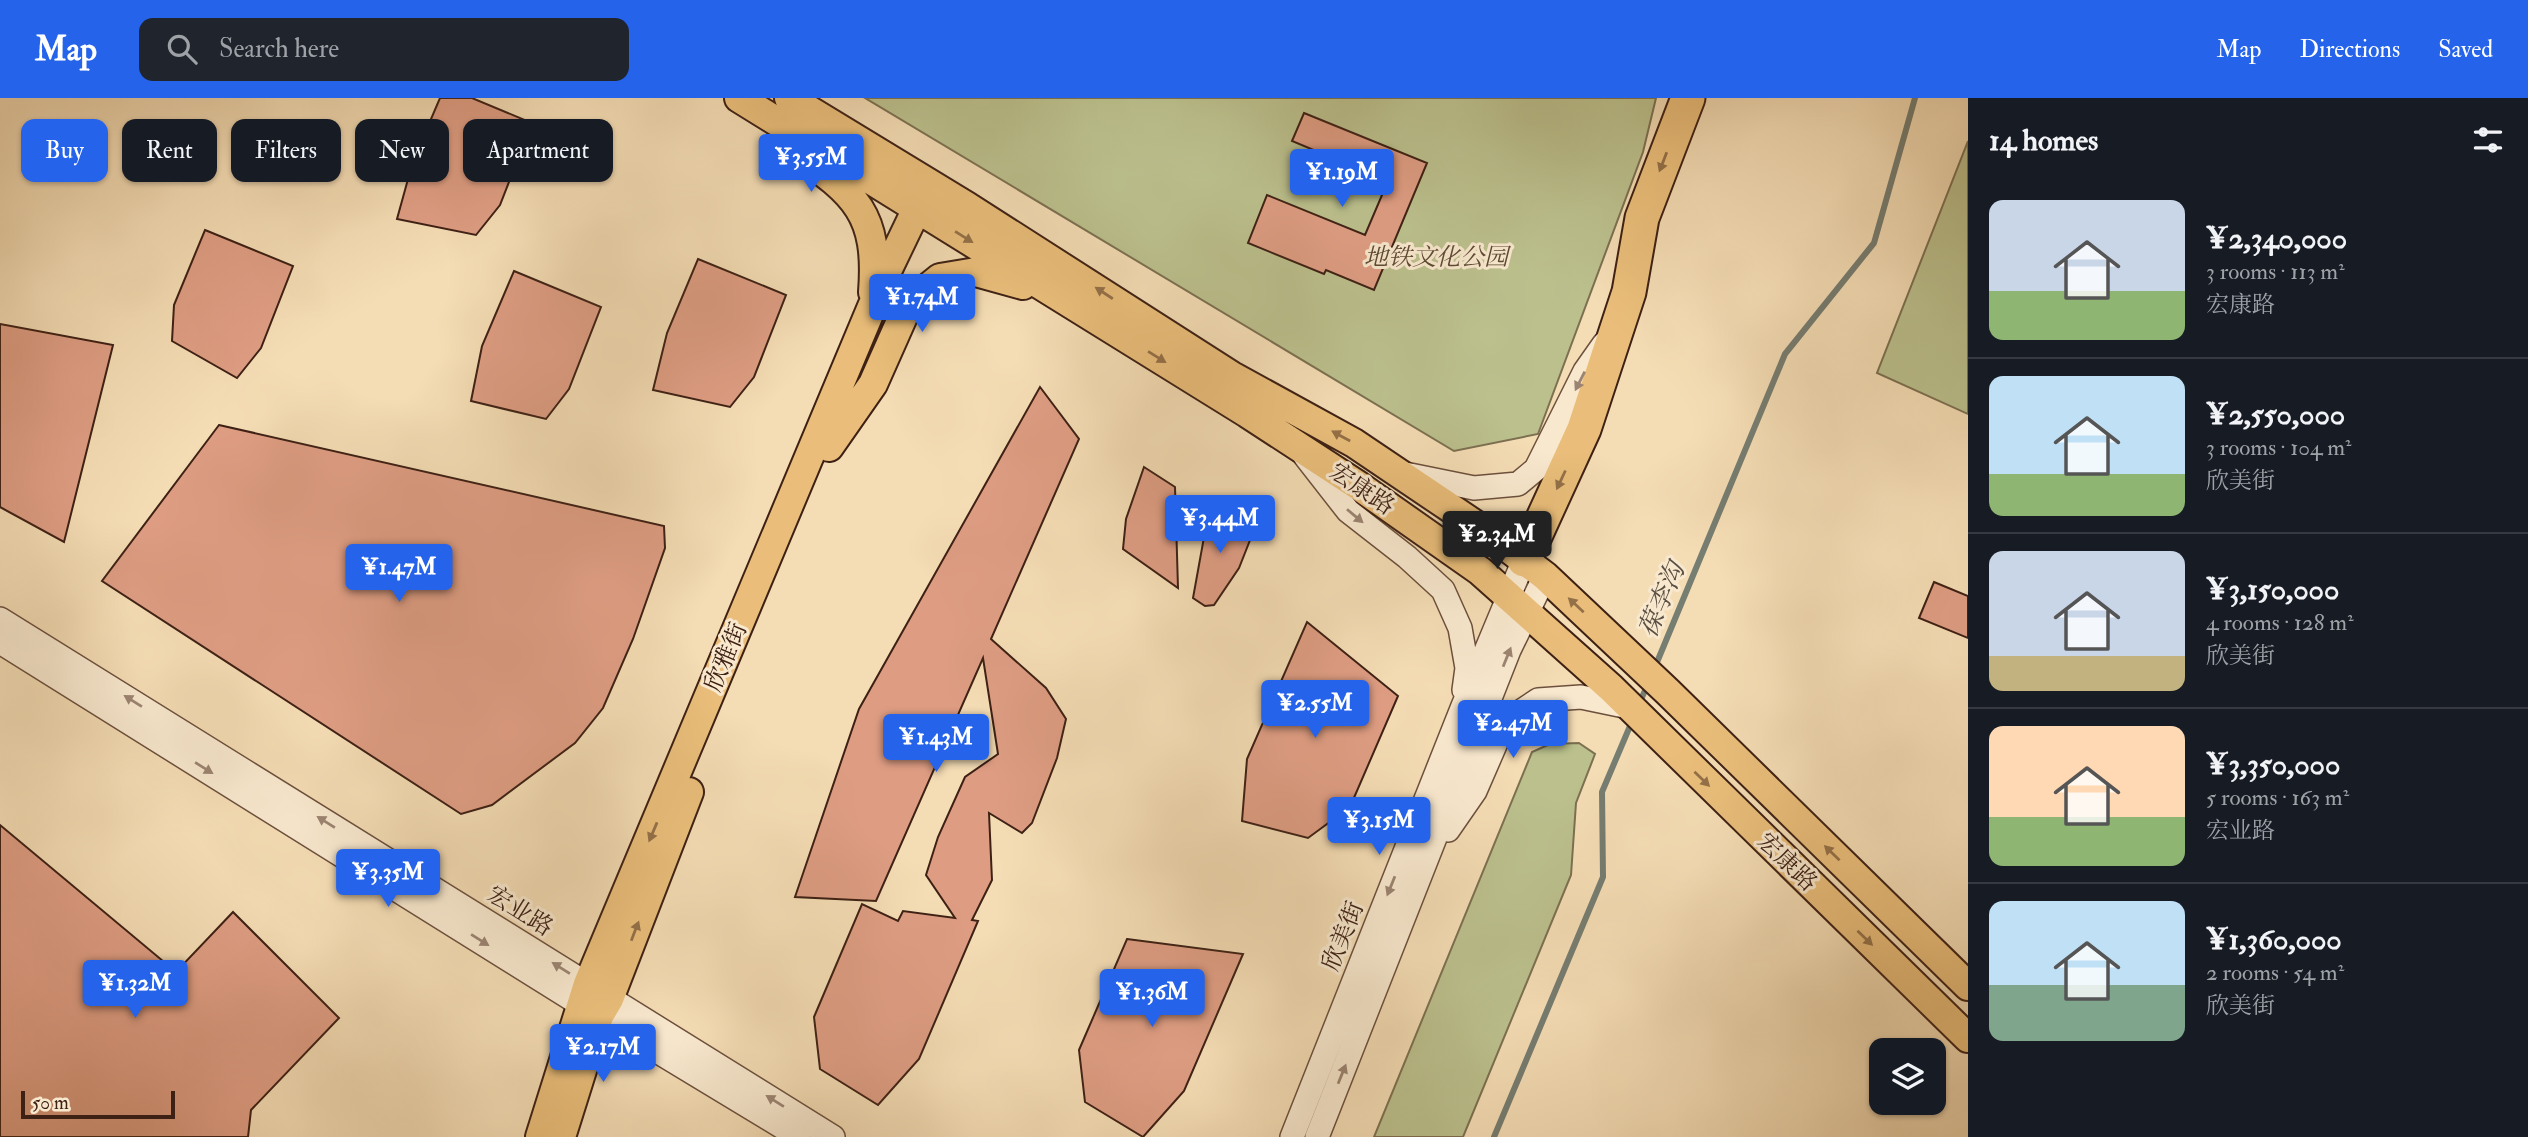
<!DOCTYPE html>
<html lang="en">
<head>
<meta charset="utf-8">
<style>
  body { margin:0; font-family:"IM FELL Double Pica","Noto Serif SC",serif; background:#20242c; color:#f1f3f6; height:100vh; display:flex; flex-direction:column; font-size:26px; white-space:nowrap }
  * { box-sizing:border-box; margin:0 }
  p { font-size:23px; color:#9ea1a6 }
  .icon { flex:none; width:38px; height:38px; fill:none; stroke:currentColor; stroke-width:2; stroke-linecap:round; stroke-linejoin:round }
  .map { position:relative; flex:1; overflow:hidden }
  .sheet { display:flex; flex-direction:column; background:#171b24; width:560px }
  .sheet>* { flex:none }
  .banner { position:absolute; left:21px; top:21px; width:665px; height:63px; display:flex; gap:14px }
  .tools { position:absolute; left:1869px; top:940px; display:grid; gap:14px }
  .tools a { display:grid; place-items:center; width:77px; height:77px; border-radius:14px; background:#171b24; box-shadow:0 2px 5px #0004; font-size:35px }
  .scale { position:absolute; left:21px; bottom:18px; width:154px; box-sizing:border-box; padding-left:7px; border:4px solid #3e2115; border-top:0; font-size:19px; line-height:24px; white-space:nowrap; color:#3e2115; -webkit-text-stroke:5px #f8e8ce; paint-order:stroke }
  .price { position:absolute; translate:-50% -60px; padding:0 16px; border-radius:7px; background:#2563eb; color:#fff; font-size:23px; line-height:46px; filter:drop-shadow(0 2px 4px #0008) }
  .price::after { content:''; position:absolute; left:50%; top:42px; width:21px; height:16px; margin-left:-10px; background:inherit; clip-path:polygon(0 0,100% 0,50% 100%) }
  .price.on { background:#222; color:#fff }
  ul { padding:0; list-style:none }
  li { display:flex; align-items:center; gap:21px; height:175px; padding:0 21px }
  li+li { border-top:2px solid #363941 }
  li span { display:grid; place-items:center; flex:none; width:196px; height:140px; border-radius:14px; color:#555 }
  li>.icon { margin-inline-start:auto }
  span .icon { width:84px; height:84px; fill:#fffc; stroke-width:1 }
  li b { font-size:30px }
  h2 { display:flex; justify-content:space-between; align-items:center; height:84px; padding:0 21px; font-size:30px }
  .pill { padding:0 24px; border-radius:14px; background:#171b24; box-shadow:0 2px 5px #0004; font-size:24px; line-height:63px }
  .pill.on { background:#2563eb; color:#fff }
  header { display:flex; align-items:center; gap:42px; box-sizing:border-box; height:98px; padding:0 35px; background:#2563eb; color:#fff }
  header strong { font-size:33px }
  nav { display:flex; gap:38px; margin-inline-start:auto; font-size:24px }
  .search { width:490px; height:63px; background:#20242c; display:flex; align-items:center; gap:18px; box-sizing:border-box; padding:0 24px; border-radius:14px; color:#9ea1a6; font-size:26px }
  main { display:flex; flex:1; min-height:0 }
  .map>svg:first-child { display:block }
  .green { fill:#bbc08d; stroke:#7c7051; stroke-width:2 }
  .lines { fill:none; stroke-linecap:round; stroke-linejoin:round }
  .stream { stroke:#767d71; stroke-width:6 }
  .building { fill:#de9d83; stroke:#3e2115; stroke-width:2 }
  .minor-casing { stroke:#6c503d; stroke-width:26 }
  .major-casing { stroke:#3e2115; stroke-width:32 }
  .highway-casing { stroke:#3e2115; stroke-width:37 }
  .minor { stroke:#f8e8ce; stroke-width:23 }
  .major { stroke:#eabe7a; stroke-width:28 }
  .highway { stroke:#eabe7a; stroke-width:33 }
  .oneway { fill:#947048 }
  .oneway2 { fill:#9b8472 }
  .labels { text-anchor:middle; dominant-baseline:central; stroke-width:6; stroke-linejoin:round; paint-order:stroke }
  .park-label { font-size:24px; font-style:italic; fill:#5d4933; stroke:#f8e8ce }
  .street-label { font-size:24px; fill:#3e2115; stroke:#f8e8ce }
  .water-label { font-size:26px; font-style:italic; fill:#5a4f43; stroke:#f8e8ce }
</style>
</head>
<body>
<header>
<strong>Map</strong>
<div class="search"><svg class="icon" aria-label="search" viewBox="0 0 24 24"><circle cx="10" cy="10" r="6"/><path d="M15 15l6 6"/></svg>Search here</div>
<nav><a>Map</a><a>Directions</a><a>Saved</a></nav>
</header>
<main>
<div class="map">
<svg width="1968" height="1039" viewBox="0 0 1968 1039">
  <rect width="100%" height="100%" fill="#f4dcb4"/>
  <filter id="stains"><feTurbulence type="fractalNoise" baseFrequency=".00286" numOctaves="4"/><feColorMatrix values="0 0 0 0 .2 0 0 0 0 .09 0 0 0 0 .02 0 0 0 .5 -.17"/></filter>
  <radialGradient id="worn" r=".72"><stop offset=".6" stop-color="#630" stop-opacity="0"/><stop offset="1" stop-color="#630" stop-opacity=".3"/></radialGradient>
  <!-- green -->
  <path class="green" d="M865 0H1656L1643 54 1538 336 1454 353Z
    M1968 43V316L1877 275Z
    M1579 645 1595 656 1576 705 1571 777 1463 1039H1374L1532 654 1550 646Z"/>
  <g class="lines">
    <!-- stream -->
    <path class="stream" d="M1655 569 1785 256 1874 145 1915 0
      M1638 608 1648 586
      M1494 1039 1603 779 1602 694 1633 621"/>
  </g>
  <!-- building -->
  <path class="building" d="M440 0H472L532 25 500 107 476 137 397 121 413 63Z
    M1304 15 1427 65 1374 192 1326 172 1324 176 1248 145 1267 97 1365 137 1388 83 1292 43Z
    M205 132 293 168 261 250 237 280 172 243 174 207Z
    M698 161 786 197 754 279 730 309 653 292 667 235Z
    M514 173 601 209 569 291 546 321 471 303 482 248Z
    M0 226 113 247 64 444 0 409Z
    M1040 289 1079 341 991 541 1046 590 1066 621 1057 660 1032 725 1022 735 989 715 992 782 972 822 978 823 919 961 878 1007 820 971 814 919 862 806 898 823 903 813 955 820 926 777 938 739 965 679 998 656 983 560 876 803 795 799 859 611Z
    M219 327 664 428 665 450 633 541 603 610 575 645 492 707 461 716 102 483Z
    M1144 369 1175 389 1178 490 1123 451 1126 421Z
    M1210 406 1254 432 1239 470 1214 507 1205 508 1193 500Z
    M1934 484 1968 498V540L1919 520Z
    M1307 524 1398 598 1350 709 1308 740 1242 723 1247 661Z
    M0 727 176 874 233 814 339 920 251 1012 248 1039H0Z
    M1127 841 1243 856 1184 993 1143 1039 1085 1004 1079 952Z"/>
  <g class="lines">
    <defs>
      <path id="minor" d="M1305 358 1348 413 1407 459 1443 492 1460 530 1467 570 1464 592
        M1405 376 1474 390 1518 386 1536 371 1585 273 1604 246
        M0 521 833 1039
        M0 544 599 918 799 1039
        M1448 732 1475 693 1505 624 1538 602 1581 599 1629 609
        M1292 1039 1463 608 1524 462
        M1317 1039 1509 552 1545 478"/>
      <path id="major" d="M739 0 1247 315 1359 388 1480 473 1611 590 1968 940
        M789 0 968 109 1232 278 1354 345 1495 440 1545 478 1668 594 1968 888
        M795 54C856 96 879 116 873 194
        M829 349 873 286 909 205 940 180 976 174 1023 187
        M540 1039 588 886 887 173 924 96
        M561 1039 599 918 609 901 689 694"/>
      <path id="highway" d="M1524 462 1584 331 1629 194 1642 120 1688 0"/>
    </defs>
    <!-- minor casing -->
    <use href="#minor" class="minor-casing"/>
    <!-- major casing -->
    <use href="#major" class="major-casing"/>
    <!-- highway casing -->
    <use href="#highway" class="highway-casing"/>
    <!-- minor -->
    <use href="#minor" class="minor"/>
    <!-- major -->
    <use href="#major" class="major"/>
    <!-- highway -->
    <use href="#highway" class="highway"/>
  </g>
  <!-- one-way arrows -->
  <defs><path id="oneway-solid" d="M-6-.8H1V-3.2L6.5 0L1 3.2V.8H-6Z" transform="scale(1.75)"/></defs>
  <g class="oneway">
    <use href="#oneway-solid" transform="translate(1663 64) rotate(111)"/>
    <use href="#oneway-solid" transform="translate(964 139) rotate(32)"/>
    <use href="#oneway-solid" transform="translate(1104 195) rotate(-147)"/>
    <use href="#oneway-solid" transform="translate(1157 259) rotate(32)"/>
    <use href="#oneway-solid" transform="translate(1341 338) rotate(-151)"/>
    <use href="#oneway-solid" transform="translate(1561 382) rotate(115)"/>
    <use href="#oneway-solid" transform="translate(1576 507) rotate(-137)"/>
    <use href="#oneway-solid" transform="translate(1702 681) rotate(44)"/>
    <use href="#oneway-solid" transform="translate(653 734) rotate(113)"/>
    <use href="#oneway-solid" transform="translate(1832 755) rotate(-136)"/>
    <use href="#oneway-solid" transform="translate(635 833) rotate(-69)"/>
    <use href="#oneway-solid" transform="translate(1865 840) rotate(44)"/>
  </g>
  <g class="oneway2">
    <use href="#oneway-solid" transform="translate(1580 283) rotate(117)"/>
    <use href="#oneway-solid" transform="translate(1355 418) rotate(40)"/>
    <use href="#oneway-solid" transform="translate(1507 559) rotate(-68)"/>
    <use href="#oneway-solid" transform="translate(133 603) rotate(-148)"/>
    <use href="#oneway-solid" transform="translate(204 670) rotate(32)"/>
    <use href="#oneway-solid" transform="translate(326 724) rotate(-148)"/>
    <use href="#oneway-solid" transform="translate(1391 788) rotate(112)"/>
    <use href="#oneway-solid" transform="translate(480 842) rotate(32)"/>
    <use href="#oneway-solid" transform="translate(561 870) rotate(-148)"/>
    <use href="#oneway-solid" transform="translate(1342 976) rotate(-68)"/>
    <use href="#oneway-solid" transform="translate(775 1003) rotate(-148)"/>
  </g>
  <g class="labels">
    <!-- park labels -->
    <g class="park-label">
      <text x="1436" y="159">地铁文化公园</text>
    </g>
    <!-- street labels -->
    <g class="street-label">
      <text transform="translate(1362 391) rotate(34)">宏康路</text>
      <text transform="translate(726 559) rotate(-67)">欣雅街</text>
      <text transform="translate(1787 764) rotate(44)">宏康路</text>
      <text transform="translate(520 813) rotate(32)">宏业路</text>
      <text transform="translate(1343 838) rotate(-68)">欣美街</text>
    </g>
    <!-- water labels -->
    <g class="water-label">
      <text transform="translate(1662 502) rotate(-67)">葆李沟</text>
    </g>
  </g>
  <rect width="100%" height="100%" filter="url(#stains)"/>
  <rect width="100%" height="100%" fill="url(#worn)"/>
</svg>
<div class="tools">
<a><svg class="icon" aria-label="layers" viewBox="0 0 24 24"><path d="M12 4l9 5-9 5-9-5zM3 14l9 5 9-5"/></svg></a>
</div>
<div class="scale">50 m</div>
<b class="price" style="left:811px;top:96px">¥3.55M</b>
<b class="price" style="left:1342px;top:111px">¥1.19M</b>
<b class="price" style="left:922px;top:236px">¥1.74M</b>
<b class="price" style="left:1220px;top:457px">¥3.44M</b>
<b class="price on" style="left:1497px;top:473px">¥2.34M</b>
<b class="price" style="left:399px;top:506px">¥1.47M</b>
<b class="price" style="left:1315px;top:642px">¥2.55M</b>
<b class="price" style="left:1513px;top:662px">¥2.47M</b>
<b class="price" style="left:936px;top:676px">¥1.43M</b>
<b class="price" style="left:1379px;top:759px">¥3.15M</b>
<b class="price" style="left:388px;top:811px">¥3.35M</b>
<b class="price" style="left:135px;top:922px">¥1.32M</b>
<b class="price" style="left:1152px;top:931px">¥1.36M</b>
<b class="price" style="left:603px;top:986px">¥2.17M</b>
<div class="banner">
<a class="pill on">Buy</a>
<a class="pill">Rent</a>
<a class="pill">Filters</a>
<a class="pill">New</a>
<a class="pill">Apartment</a>
</div>
</div>
<section class="sheet">
<h2>14 homes<svg class="icon" aria-label="filters" viewBox="0 0 24 24"><path d="M4 7h16M4 17h16"/><circle cx="9" cy="7" r="2"/><circle cx="15" cy="17" r="2"/></svg></h2>
<ul>
<li><span style="background:linear-gradient(#c9d6e8 65%,#8fb573 0)"><svg class="icon" aria-label="home" viewBox="0 0 24 24"><path d="M3 11l9-7 9 7M6 9v11h12V9"/></svg></span><div><b>¥2,340,000</b><p>3 rooms · 113 m²</p><p>宏康路</p></div></li>
<li><span style="background:linear-gradient(#bfe0f5 70%,#8fb573 0)"><svg class="icon" aria-label="home" viewBox="0 0 24 24"><path d="M3 11l9-7 9 7M6 9v11h12V9"/></svg></span><div><b>¥2,550,000</b><p>3 rooms · 104 m²</p><p>欣美街</p></div></li>
<li><span style="background:linear-gradient(#c9d6e8 75%,#c2b280 0)"><svg class="icon" aria-label="home" viewBox="0 0 24 24"><path d="M3 11l9-7 9 7M6 9v11h12V9"/></svg></span><div><b>¥3,150,000</b><p>4 rooms · 128 m²</p><p>欣美街</p></div></li>
<li><span style="background:linear-gradient(#ffd9b3 65%,#8fb573 0)"><svg class="icon" aria-label="home" viewBox="0 0 24 24"><path d="M3 11l9-7 9 7M6 9v11h12V9"/></svg></span><div><b>¥3,350,000</b><p>5 rooms · 163 m²</p><p>宏业路</p></div></li>
<li><span style="background:linear-gradient(#bfe0f5 60%,#7fa58c 0)"><svg class="icon" aria-label="home" viewBox="0 0 24 24"><path d="M3 11l9-7 9 7M6 9v11h12V9"/></svg></span><div><b>¥1,360,000</b><p>2 rooms · 54 m²</p><p>欣美街</p></div></li>
</ul>
</section>
</main>
</body>
</html>
